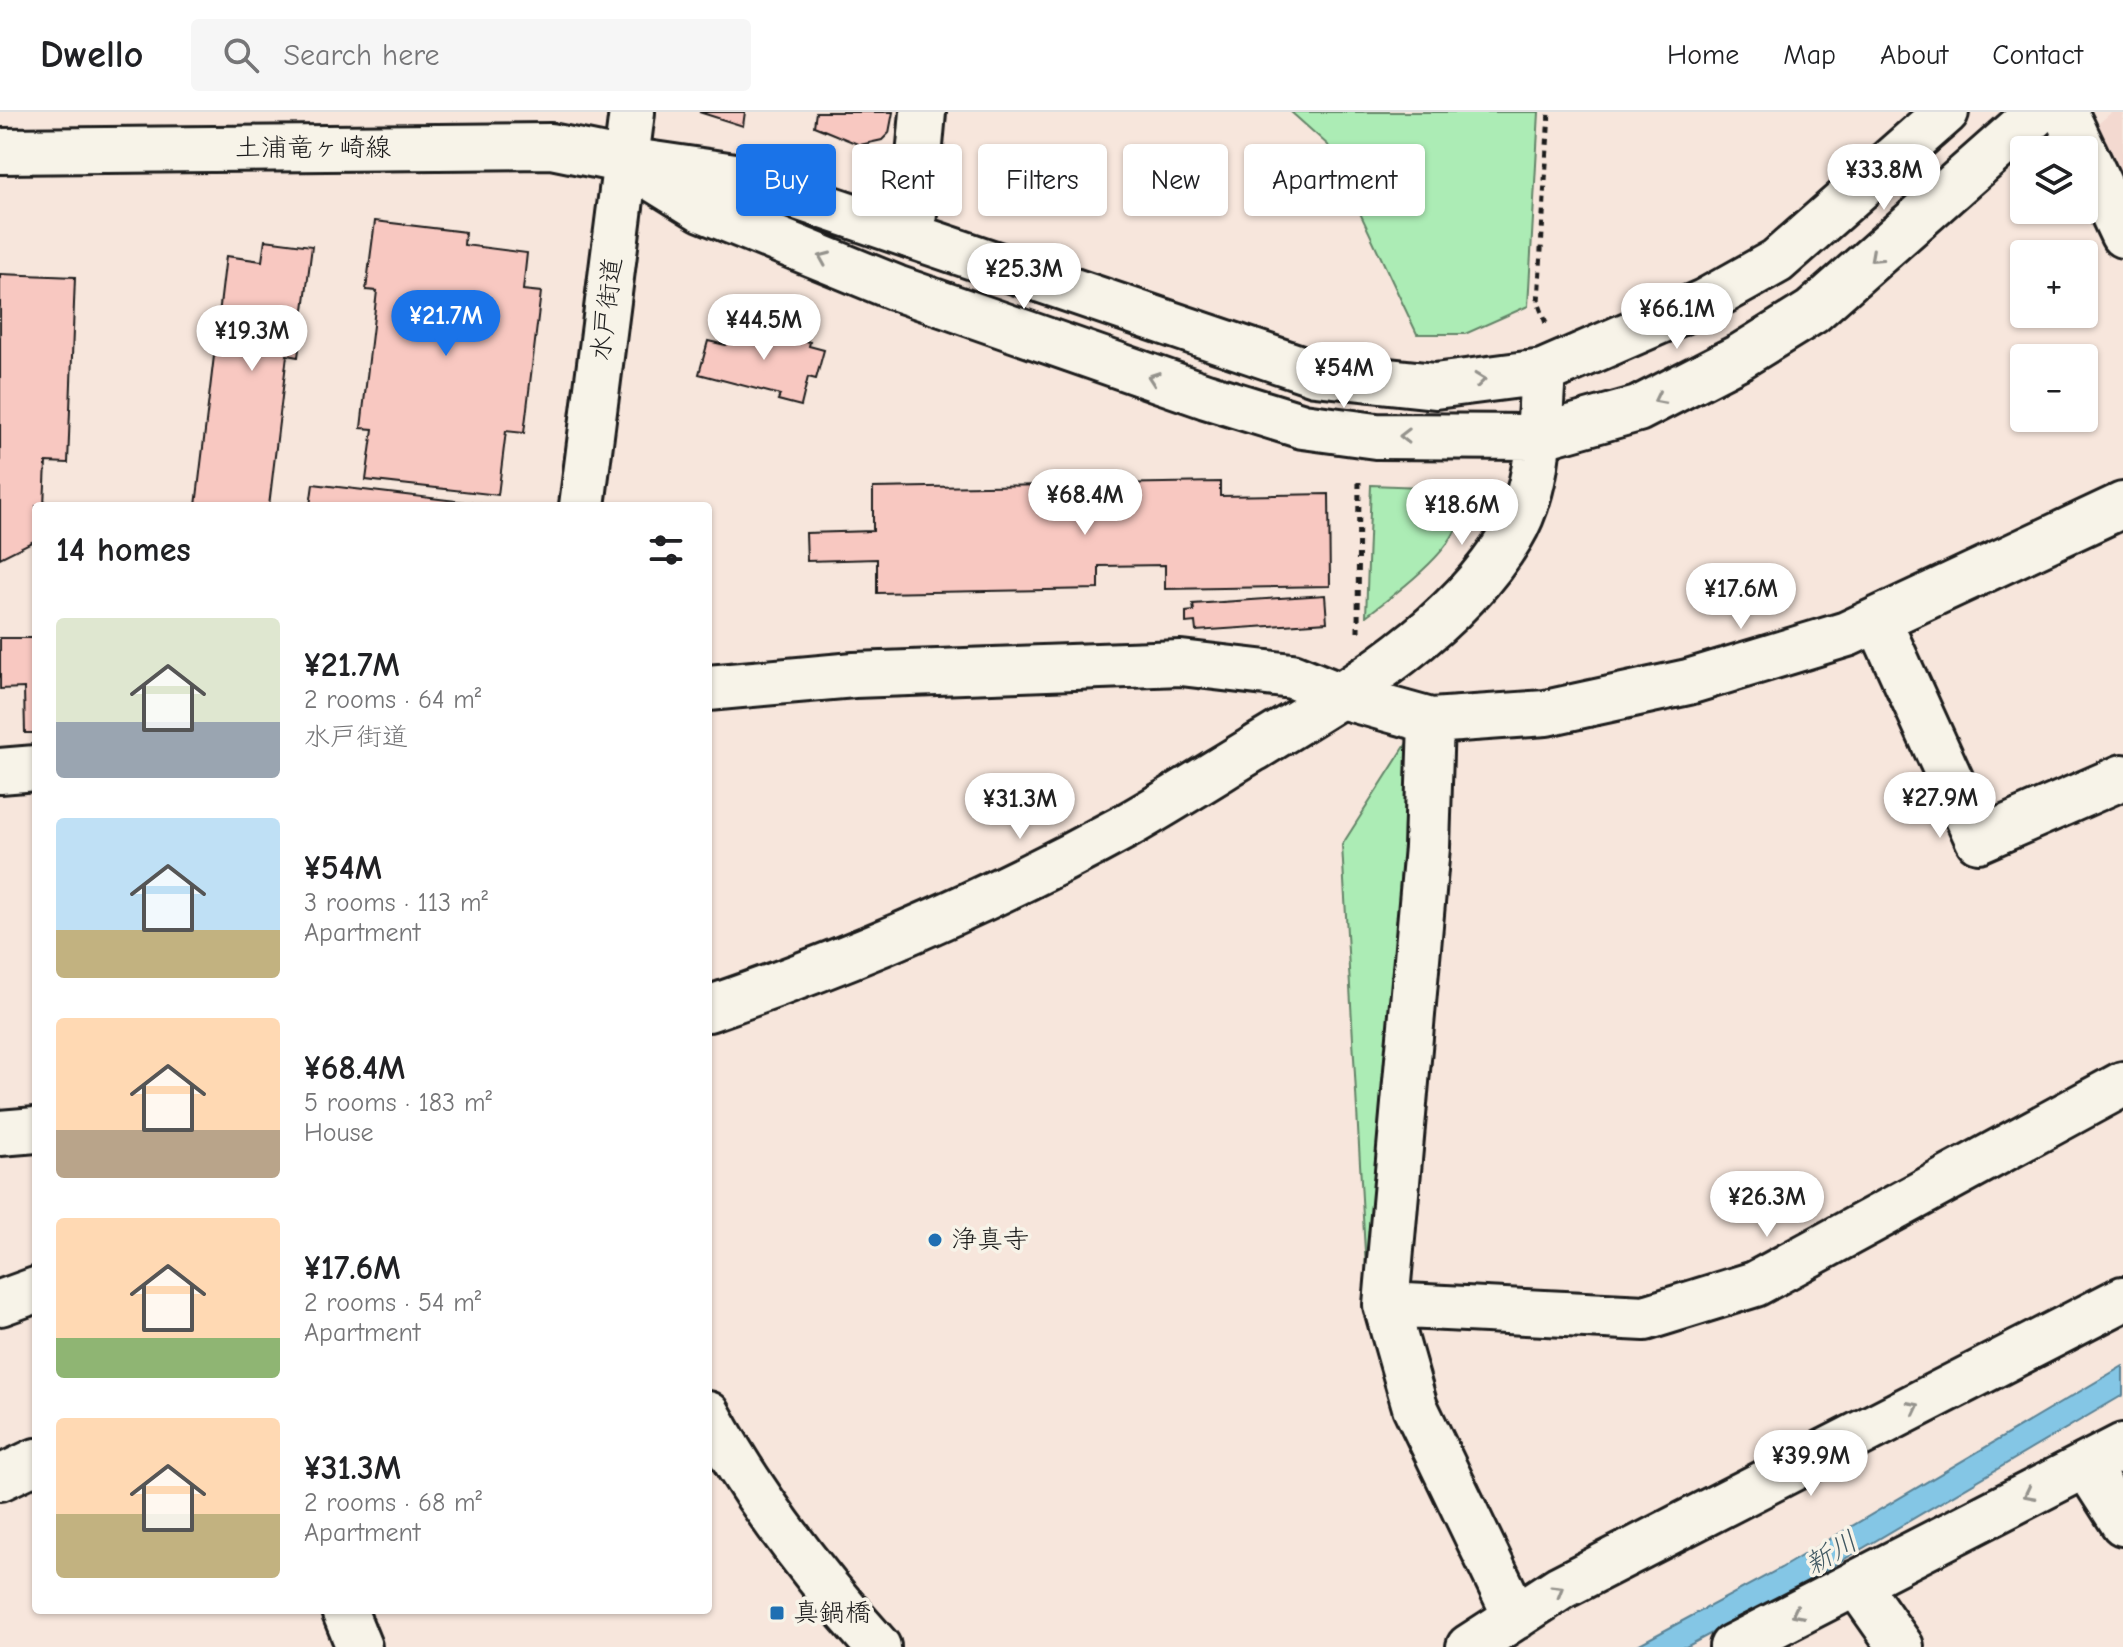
<!DOCTYPE html>
<html lang="en">
<head>
<meta charset="utf-8">
<style>
  body { margin:0; font-family:"Comic Neue","Klee One",sans-serif; background:#f6f6f6; color:#202124; height:100vh; display:flex; flex-direction:column; font-size:30px; white-space:nowrap }
  * { box-sizing:border-box; margin:0 }
  p { font-size:26px; color:#757577 }
  .icon { flex:none; width:44px; height:44px; fill:none; stroke:currentColor; stroke-width:2; stroke-linecap:round; stroke-linejoin:round }
  .map { position:relative; flex:1; overflow:hidden }
  .sheet { position:absolute; left:32px; top:390px; width:680px; height:1112px; display:flex; flex-direction:column; background:#fff; border-radius:8px; box-shadow:0 2px 6px #0004 }
  .sheet>* { flex:none }
  .guide { position:absolute; left:736px; top:32px; width:760px; height:72px; display:flex; gap:16px }
  .controls { position:absolute; left:2010px; top:24px; display:grid; gap:16px }
  .controls a { display:grid; place-items:center; width:88px; height:88px; border-radius:8px; background:#fff; box-shadow:0 2px 6px #0004; font-size:40px }
  .price { position:absolute; translate:-50% -68px; padding:0 18px; border-radius:28px; background:#fff; color:#222; font-size:26px; line-height:52px; filter:drop-shadow(0 2px 4px #0008) }
  .price::after { content:''; position:absolute; left:50%; top:48px; width:24px; height:18px; margin-left:-12px; background:inherit; clip-path:polygon(0 0,100% 0,50% 100%) }
  .price.current { background:#1a73e8; color:#fff }
  ul { padding:0; list-style:none }
  li { display:flex; align-items:center; gap:24px; height:200px; padding:0 24px }
  li span { display:grid; place-items:center; flex:none; width:224px; height:160px; border-radius:8px; color:#555 }
  li>.icon { margin-inline-start:auto }
  span .icon { width:96px; height:96px; fill:#fffc; stroke-width:1 }
  li b { font-size:34px }
  h2 { display:flex; justify-content:space-between; align-items:center; height:96px; padding:0 24px; font-size:34px }
  .pill { padding:0 28px; border-radius:8px; background:#fff; box-shadow:0 2px 6px #0004; font-size:28px; line-height:72px }
  .pill.current { background:#1a73e8; color:#fff }
  header { display:flex; align-items:center; gap:48px; box-sizing:border-box; height:112px; padding:0 40px; background:#fff; border-bottom:2px solid #e0e0e0 }
  header strong { font-size:38px }
  nav { display:flex; gap:44px; margin-inline-start:auto; font-size:28px }
  .search { width:560px; height:72px; background:#f6f6f6; display:flex; align-items:center; gap:20px; box-sizing:border-box; padding:0 28px; border-radius:8px; color:#757577; font-size:30px }
  .map>svg:first-child { display:block }
  .built { fill:#f3d9d0 }
  .green { fill:#acecb5; stroke:#648468; stroke-width:2 }
  .water { fill:#84c6e5; stroke:#5a8295; stroke-width:2 }
  .building { fill:#f8c8c1; stroke:#1c1c1c; stroke-width:2 }
  .lines { fill:none; stroke-linecap:round; stroke-linejoin:round }
  .street-casing { stroke:#1c1c1c; stroke-width:50 }
  .secondary-casing { stroke:#1c1c1c; stroke-width:50 }
  .primary-casing { stroke:#1c1c1c; stroke-width:50 }
  .highway-casing { stroke:#1c1c1c; stroke-width:50 }
  .path { stroke:#1c1c1c; stroke-width:5; stroke-dasharray:6 6; stroke-linecap:butt }
  .street { stroke:#f7f3e8; stroke-width:44 }
  .secondary { stroke:#f7f3e8; stroke-width:44 }
  .primary { stroke:#f7f3e8; stroke-width:44 }
  .highway { stroke:#f7f3e8; stroke-width:44 }
  .oneway { stroke:#94928c }
  .poi-dot { fill:#1f6fb2; stroke:#f7f3e8; stroke-width:3 }
  .labels { text-anchor:middle; dominant-baseline:central; stroke-width:7; stroke-linejoin:round; paint-order:stroke }
  .street-label { font-size:26px; fill:#1c1c1c; stroke:#f7f3e8 }
  .poi-label { font-size:26px; fill:#1c1c1c; stroke:#f7f3e8; text-anchor:start }
  .water-label { font-size:28px; font-style:italic; fill:#405862; stroke:#f7f3e8 }
</style>
</head>
<body>
<header>
<strong>Dwello</strong>
<div class="search"><svg class="icon" aria-label="search" viewBox="0 0 24 24"><circle cx="10" cy="10" r="6"/><path d="M15 15l6 6"/></svg>Search here</div>
<nav><a>Home</a><a>Map</a><a>About</a><a>Contact</a></nav>
</header>
<div class="map">
<svg width="2123" height="1535" viewBox="0 0 2123 1535">
  <rect width="100%" height="100%" fill="#f7e6dc"/>
  <filter id="ink" filterUnits="userSpaceOnUse"><feTurbulence type="fractalNoise" baseFrequency=".0125" numOctaves="2"/><feDisplacementMap in="SourceGraphic" scale="16" xChannelSelector="R" yChannelSelector="G"/><feConvolveMatrix kernelMatrix="1 2 1 2 8 2 1 2 1" color-interpolation-filters="sRGB"/></filter>
  <g filter="url(#ink)">
    <!-- built -->
    <path class="built" d="M2112 0H2123V67L2098 12Z"/>
    <!-- green -->
    <path class="green" d="M1291 0H1539L1528 194 1465 222H1417L1328 33Z
      M1371 373 1447 376C1498 411 1392 484 1366 504Z
      M1414 620 1411 731 1368 1193 1342 733Z"/>
    <!-- water -->
    <path class="water" d="M2123 1254V1283L1792 1478 1686 1535H1634L1781 1456Z"/>
    <!-- building -->
    <path class="building" d="M699 0H745L743 14Z
      M816 0H893L889 21 882 28 860 33 814 14Z
      M375 109 465 120 464 133 527 141 523 178 541 180 524 321 506 319 498 383 366 368 373 317 361 316 377 179 366 178Z
      M265 128 312 134 298 245 287 243 269 394H196L226 144 262 149Z
      M0 162 75 165 68 351 46 350 44 394H36V428L0 446Z
      M732 210 810 230 809 234 824 238 816 267 808 265 801 294 778 288 780 283 699 262 708 229 726 233Z
      M1220 370V384L1329 382 1330 474 1165 477V453L1099 454V477L877 481V447L807 449 806 421 873 419V376Z
      M313 372 498 394H310Z
      M1325 483 1327 510 1196 519 1195 510 1186 511V500L1194 499 1193 492Z
      M0 526H36V621H25L24 576 0 577Z"/>
    <g class="lines">
      <defs>
        <path id="street" d="M2065 0 2083 38
          M2084 40 2123 123
          M912 124 923 0
          M1878 508 1978 728 2123 665
          M708 576 854 563 1181 551 1292 564 1341 584 1431 609 1546 601 1688 570 1847 522 2123 393
          M1431 609 1427 735 1386 1193 1415 1295 1516 1505
          M0 659 36 656
          M0 1191 36 1178
          M1386 1193 1645 1206 1755 1172 2123 972
          M2086 1353 2123 1411
          M0 1366 36 1349
          M1856 1471 1901 1535
          M344 1498 359 1535
          M1469 1535 1560 1476 2123 1187
          M1732 1535 2123 1334"/>
        <path id="secondary" d="M625 49 702 97 896 176 1206 284 1303 314 1376 324 1538 325 1638 297 1741 244 1812 200 2038 0
          M639 50 735 64 1315 261 1435 274 1543 260 1704 190 1777 149 1946 0
          M708 897C852 848 995 786 1128 713 1170 689 1211 663 1252 638 1345 582 1454 519 1511 424 1540 376 1539 315 1543 260
          M0 1021 36 1018"/>
        <path id="primary" d="M0 39 551 34 625 49"/>
        <path id="highway" d="M582 394 632 0
          M708 1302C755 1388 813 1463 878 1535"/>
      </defs>
      <!-- street casing -->
      <use href="#street" class="street-casing"/>
      <!-- secondary casing -->
      <use href="#secondary" class="secondary-casing"/>
      <!-- primary casing -->
      <use href="#primary" class="primary-casing"/>
      <!-- highway casing -->
      <use href="#highway" class="highway-casing"/>
      <!-- path -->
      <path class="path" d="M1546 211 1538 190 1549 0
        M1358 520 1359 365"/>
      <!-- street -->
      <use href="#street" class="street"/>
      <!-- secondary -->
      <use href="#secondary" class="secondary"/>
      <!-- primary -->
      <use href="#primary" class="primary"/>
      <!-- highway -->
      <use href="#highway" class="highway"/>
    </g>
    <!-- one-way arrows -->
    <defs><path id="oneway-chevron" d="M-2-3.5L2.5 0L-2 3.5" fill="none" stroke-width="1.6" stroke-linecap="round" stroke-linejoin="round" transform="scale(2)"/></defs>
    <g class="oneway">
      <use href="#oneway-chevron" transform="translate(1875 145) rotate(138)"/>
      <use href="#oneway-chevron" transform="translate(824 146) rotate(-157)"/>
      <use href="#oneway-chevron" transform="translate(1153 266) rotate(-161)"/>
      <use href="#oneway-chevron" transform="translate(1480 268) rotate(-7)"/>
      <use href="#oneway-chevron" transform="translate(1659 287) rotate(153)"/>
      <use href="#oneway-chevron" transform="translate(1405 324) rotate(-179)"/>
      <use href="#oneway-chevron" transform="translate(1914 1295) rotate(-27)"/>
      <use href="#oneway-chevron" transform="translate(2029 1382) rotate(153)"/>
      <use href="#oneway-chevron" transform="translate(1558 1478) rotate(-31)"/>
      <use href="#oneway-chevron" transform="translate(1797 1501) rotate(153)"/>
    </g>
  </g>
  <!-- markers -->
  <g class="poi-dot">
    <circle cx="935" cy="1128" r="8"/>
    <rect x="769" y="1493" width="16" height="16" rx="4"/>
  </g>
  <g class="labels">
    <!-- street labels -->
    <g class="street-label">
      <text x="313" y="36">土浦竜ヶ崎線</text>
      <text transform="translate(607 197) rotate(-83)">水戸街道</text>
    </g>
    <!-- poi labels -->
    <g class="poi-label">
      <text x="951" y="1128">浄真寺</text>
      <text x="793" y="1501">真鍋橋</text>
    </g>
    <!-- water labels -->
    <g class="water-label">
      <text transform="translate(1831 1441) rotate(-31)">新川</text>
    </g>
  </g>
</svg>
<div class="controls">
<a><svg class="icon" aria-label="layers" viewBox="0 0 24 24"><path d="M12 4l9 5-9 5-9-5zM3 14l9 5 9-5"/></svg></a>
<a>+</a>
<a>−</a>
</div>
<b class="price" style="left:1884px;top:100px">¥33.8M</b>
<b class="price" style="left:1024px;top:199px">¥25.3M</b>
<b class="price" style="left:1677px;top:239px">¥66.1M</b>
<b class="price current" style="left:446px;top:246px">¥21.7M</b>
<b class="price" style="left:764px;top:250px">¥44.5M</b>
<b class="price" style="left:252px;top:261px">¥19.3M</b>
<b class="price" style="left:1344px;top:298px">¥54M</b>
<b class="price" style="left:1085px;top:425px">¥68.4M</b>
<b class="price" style="left:1462px;top:435px">¥18.6M</b>
<b class="price" style="left:1741px;top:519px">¥17.6M</b>
<b class="price" style="left:1940px;top:728px">¥27.9M</b>
<b class="price" style="left:1020px;top:729px">¥31.3M</b>
<b class="price" style="left:1767px;top:1127px">¥26.3M</b>
<b class="price" style="left:1811px;top:1386px">¥39.9M</b>
<div class="guide">
<a class="pill current">Buy</a>
<a class="pill">Rent</a>
<a class="pill">Filters</a>
<a class="pill">New</a>
<a class="pill">Apartment</a>
</div>
<section class="sheet">
<h2>14 homes<svg class="icon" aria-label="filters" viewBox="0 0 24 24"><path d="M4 7h16M4 17h16"/><circle cx="9" cy="7" r="2"/><circle cx="15" cy="17" r="2"/></svg></h2>
<ul>
<li><span style="background:linear-gradient(#dfe7d0 65%,#9aa5b1 0)"><svg class="icon" aria-label="home" viewBox="0 0 24 24"><path d="M3 11l9-7 9 7M6 9v11h12V9"/></svg></span><div><b>¥21.7M</b><p>2 rooms · 64 m²</p><p>水戸街道</p></div></li>
<li><span style="background:linear-gradient(#bfe0f5 70%,#c2b280 0)"><svg class="icon" aria-label="home" viewBox="0 0 24 24"><path d="M3 11l9-7 9 7M6 9v11h12V9"/></svg></span><div><b>¥54M</b><p>3 rooms · 113 m²</p><p>Apartment</p></div></li>
<li><span style="background:linear-gradient(#ffd9b3 70%,#b9a48a 0)"><svg class="icon" aria-label="home" viewBox="0 0 24 24"><path d="M3 11l9-7 9 7M6 9v11h12V9"/></svg></span><div><b>¥68.4M</b><p>5 rooms · 183 m²</p><p>House</p></div></li>
<li><span style="background:linear-gradient(#ffd9b3 75%,#8fb573 0)"><svg class="icon" aria-label="home" viewBox="0 0 24 24"><path d="M3 11l9-7 9 7M6 9v11h12V9"/></svg></span><div><b>¥17.6M</b><p>2 rooms · 54 m²</p><p>Apartment</p></div></li>
<li><span style="background:linear-gradient(#ffd9b3 60%,#c2b280 0)"><svg class="icon" aria-label="home" viewBox="0 0 24 24"><path d="M3 11l9-7 9 7M6 9v11h12V9"/></svg></span><div><b>¥31.3M</b><p>2 rooms · 68 m²</p><p>Apartment</p></div></li>
</ul>
</section>
</div>
</body>
</html>
